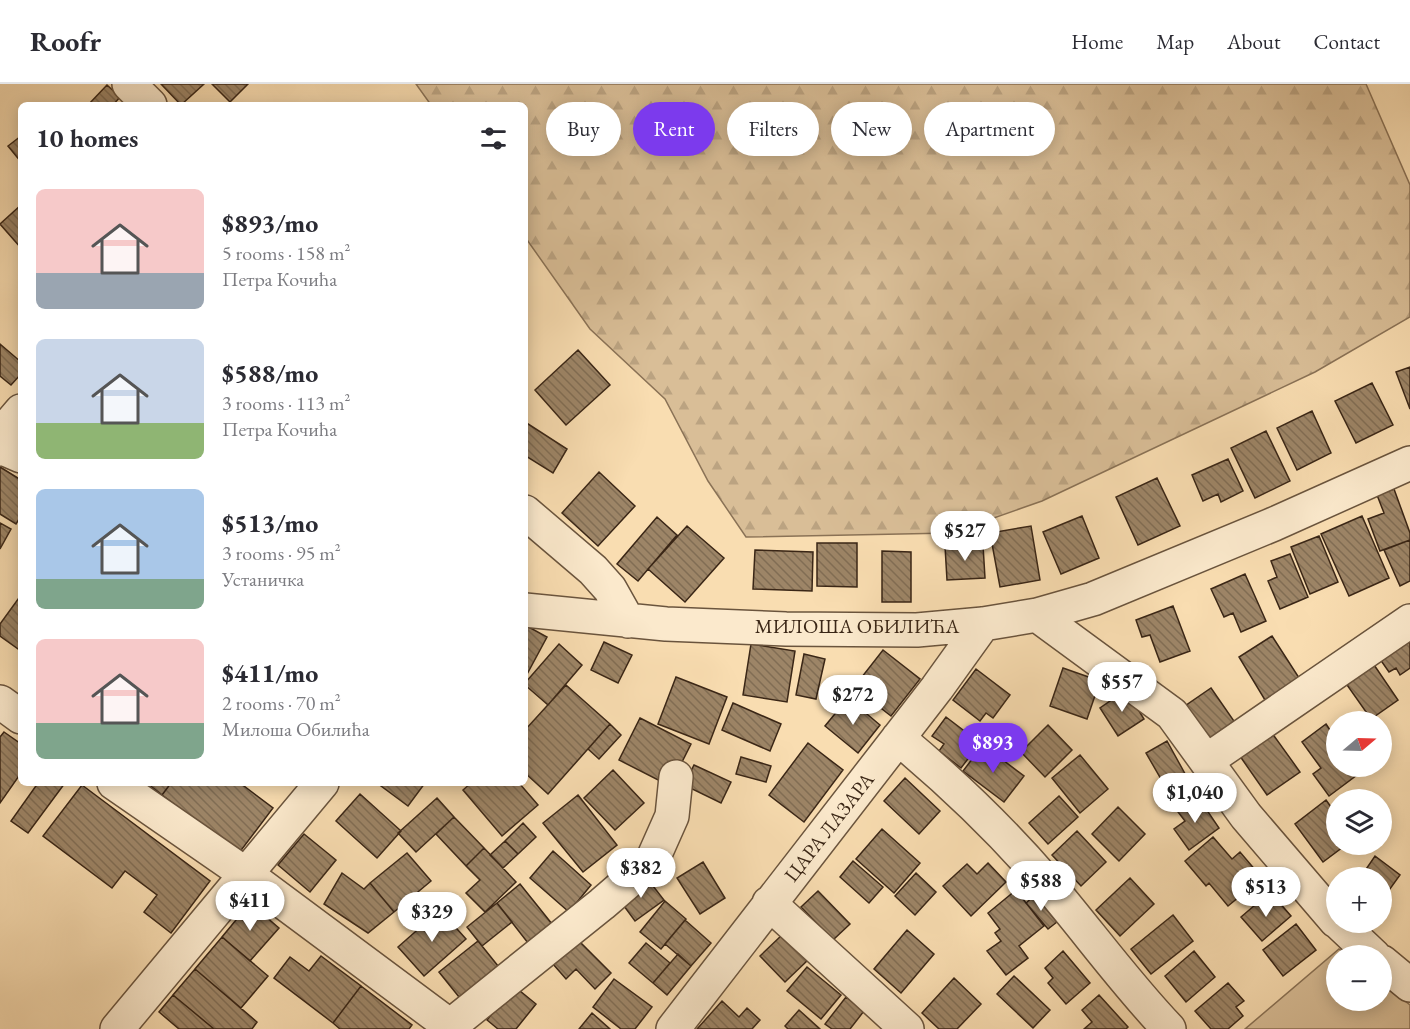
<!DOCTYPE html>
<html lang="en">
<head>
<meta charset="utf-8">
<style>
  body { margin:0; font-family:"EB Garamond",serif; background:#f2f2f3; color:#2b2b33; height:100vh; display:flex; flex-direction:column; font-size:22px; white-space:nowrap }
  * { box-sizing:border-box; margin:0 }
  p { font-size:20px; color:#7c7c81 }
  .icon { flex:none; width:33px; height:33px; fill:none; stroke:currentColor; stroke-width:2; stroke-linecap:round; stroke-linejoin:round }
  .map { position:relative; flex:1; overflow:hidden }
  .panel { position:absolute; left:18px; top:18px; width:510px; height:684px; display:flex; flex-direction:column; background:#fff; border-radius:9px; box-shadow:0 3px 15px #0003 }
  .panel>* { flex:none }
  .hud { position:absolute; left:546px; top:18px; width:570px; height:54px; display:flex; gap:12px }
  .needle { width:39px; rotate:71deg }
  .fabs { position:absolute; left:1326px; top:627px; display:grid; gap:12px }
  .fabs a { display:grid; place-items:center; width:66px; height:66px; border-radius:50%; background:#fff; box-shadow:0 3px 15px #0003; font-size:30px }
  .price { position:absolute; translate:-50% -51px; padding:0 14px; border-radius:21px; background:#fff; color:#222; font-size:20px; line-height:39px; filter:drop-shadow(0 2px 3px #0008) }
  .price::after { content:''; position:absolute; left:50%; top:36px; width:18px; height:14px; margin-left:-9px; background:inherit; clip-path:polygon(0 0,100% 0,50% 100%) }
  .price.on { background:#7c3aed; color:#fff }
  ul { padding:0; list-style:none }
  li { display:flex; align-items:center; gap:18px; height:150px; padding:0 18px }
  li span { display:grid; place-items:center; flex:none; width:168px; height:120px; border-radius:9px; color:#555 }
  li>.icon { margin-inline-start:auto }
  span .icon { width:72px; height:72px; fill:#fffc; stroke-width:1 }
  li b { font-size:26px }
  h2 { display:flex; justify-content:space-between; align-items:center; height:72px; padding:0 18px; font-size:26px }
  .tag { padding:0 21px; border-radius:27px; background:#fff; box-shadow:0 3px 15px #0003; font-size:21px; line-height:54px }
  .tag.on { background:#7c3aed; color:#fff }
  header { display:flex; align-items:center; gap:36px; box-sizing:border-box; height:84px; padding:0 30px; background:#fff; border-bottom:2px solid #e1e1e2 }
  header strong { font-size:28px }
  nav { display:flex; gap:33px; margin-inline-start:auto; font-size:21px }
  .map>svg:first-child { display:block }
  .green { fill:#d9be97; stroke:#8a7256; stroke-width:1.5 }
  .forest { fill:url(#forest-firs); stroke:#8a7256; stroke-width:1.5 }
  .building { fill:url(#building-back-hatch); stroke:#3a2616; stroke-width:1.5 }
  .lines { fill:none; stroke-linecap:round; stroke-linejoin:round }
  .minor-casing { stroke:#6a543d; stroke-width:36 }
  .minor { stroke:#fbe9cc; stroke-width:33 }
  .labels { text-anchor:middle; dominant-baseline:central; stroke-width:4.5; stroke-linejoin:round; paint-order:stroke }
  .street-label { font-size:20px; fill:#3a2616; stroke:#fbe9cc }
</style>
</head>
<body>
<header>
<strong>Roofr</strong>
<nav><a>Home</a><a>Map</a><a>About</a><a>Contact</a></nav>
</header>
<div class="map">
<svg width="1410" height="945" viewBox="0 0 1410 945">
  <defs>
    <pattern id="forest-firs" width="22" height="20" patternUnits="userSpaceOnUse" patternTransform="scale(1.5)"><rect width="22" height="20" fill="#d9be97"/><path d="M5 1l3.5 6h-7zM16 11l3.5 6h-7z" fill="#bba381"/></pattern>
    <pattern id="building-back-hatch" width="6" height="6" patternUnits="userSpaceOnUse" patternTransform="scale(1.5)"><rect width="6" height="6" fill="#9d8567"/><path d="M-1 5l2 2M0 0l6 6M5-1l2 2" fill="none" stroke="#816d54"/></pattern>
  </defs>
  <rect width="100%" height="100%" fill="#f9ddb1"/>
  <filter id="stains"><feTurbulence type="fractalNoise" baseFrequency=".00333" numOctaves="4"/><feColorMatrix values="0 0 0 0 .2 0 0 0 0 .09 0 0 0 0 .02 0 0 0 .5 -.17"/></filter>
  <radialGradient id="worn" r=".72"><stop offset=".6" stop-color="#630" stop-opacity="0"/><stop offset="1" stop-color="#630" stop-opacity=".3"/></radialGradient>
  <!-- green -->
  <path class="green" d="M1339 865 1347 871 1336 872V916H1382V899L1410 921V945H1245Z"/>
  <!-- forest -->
  <path class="forest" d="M416 0H1366L1410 101V233L1315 288 1042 417 951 449 746 453 708 397 665 315 590 245 525 153V21H431Z"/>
  <!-- building -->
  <path class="building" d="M161 0H204L181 21Z
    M212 0H248L230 18Z
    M107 1 120 13 113 21H88Z
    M21 52V78L8 62Z
    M21 121V164L0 140Z
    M0 260 21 278V290L11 301 0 292Z
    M578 266 610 301 566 341 535 306Z
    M1410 283V325L1396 288Z
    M1372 299 1393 341 1356 359 1335 317Z
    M1312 327 1331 369 1297 386 1277 344Z
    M525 338 567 365 553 389 526 372 525 374Z
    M1266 347 1290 397 1255 414 1231 364Z
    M1228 375 1243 407 1221 418 1218 410 1203 417 1192 391Z
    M0 383 21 396V432L16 440 0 430Z
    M599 388 635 422 598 462 562 429Z
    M1157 394 1180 442 1138 461 1116 413Z
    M1394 405 1410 449V456L1380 467 1368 435 1384 429 1377 411Z
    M1082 432 1099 474 1061 490 1043 448Z
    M1362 432 1389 494 1349 512 1321 450Z
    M657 433 677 451 638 497 617 480Z
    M0 439 11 445 0 465Z
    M687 442 724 474 685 518 648 485Z
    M1031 442 1040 496 1000 503 990 449Z
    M1319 452 1338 498 1310 510 1291 463Z
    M1410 456V497L1400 502 1384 466Z
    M817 459H857V503L817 502Z
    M983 461 985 494 947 496 945 462Z
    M755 466 813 468 812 507 753 505Z
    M882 467 911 468V518H882Z
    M1290 470 1308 513 1280 525 1268 497 1277 493 1271 477Z
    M1245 490 1266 537 1241 548 1233 529 1224 533 1211 505Z
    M21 511V567L0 552V540Z
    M1173 522 1190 567 1160 578 1150 551 1142 553 1136 536Z
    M525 541 547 553 525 594Z
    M1410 545V584L1400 591 1396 584 1389 588 1375 568Z
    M1272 552 1303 600 1268 621 1239 573Z
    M604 558 632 571 618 599 591 586Z
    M559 560 582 581 548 621 525 601V599Z
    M751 560 795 567 787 618 743 611Z
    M883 566 920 595 891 632 854 603Z
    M804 570 825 575 816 615 796 611Z
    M1368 572 1398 616 1371 635 1340 591Z
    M1063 584 1100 597 1087 635 1050 622Z
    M976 585 1010 611 993 634 986 629 980 637 953 616Z
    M676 593 727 613 709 660 658 640Z
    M566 601 610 640 548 710 525 689V646Z
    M1211 604 1236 640 1208 660 1182 624Z
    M1126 606 1144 635 1118 652 1100 624Z
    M848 614 880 641 858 669 825 642Z
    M733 619 781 640 770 667 722 646Z
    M946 633 980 659 961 684 939 667 944 660 932 652Z
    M640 634 691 660 670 702 619 676Z
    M610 640 621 651 599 675 588 665Z
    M1326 640 1336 655V682H1357L1361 688 1329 712 1313 690 1321 684 1302 658Z
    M1048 641 1072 666 1045 693 1021 668Z
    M1267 642 1300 688 1267 711 1235 665Z
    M4 648 21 660V689L0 719V653Z
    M1167 657 1189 697 1169 709 1146 669Z
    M808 659 843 686 804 738 769 711Z
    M983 661 1024 692 1004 718 963 687Z
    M1080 671 1108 705 1080 729 1052 694Z
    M741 673 771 682 766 698 736 690Z
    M694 681 731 698 721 719 684 701Z
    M613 686 644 719 615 746 584 714Z
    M905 694 940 727 919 750 884 717Z
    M38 699H65L28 749 11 737Z
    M147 699H171L162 711Z
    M171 699H240L273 724 239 769 162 711Z
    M377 699H425L408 722Z
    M471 699H519L538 721 502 752 463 706Z
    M82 701 210 797 171 849 144 828 157 811 125 787 112 804 43 752Z
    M360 710 401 747 377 774 336 737Z
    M578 711 617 761 583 788 543 739Z
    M1059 712 1078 733 1048 760 1029 739Z
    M1198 713 1219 744 1189 766 1174 745 1185 737 1178 728Z
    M437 714 454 733 416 768 398 749Z
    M1326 716 1336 730V760H1347L1323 778 1295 740Z
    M1118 723 1145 750 1119 777 1092 750Z
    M454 733 484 764 466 782 436 750Z
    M523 739 536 753 518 770 505 757Z
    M882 745 920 779 894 809 856 775Z
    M1077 747 1106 778 1081 802 1052 771Z
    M304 750 336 776 310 808 278 781Z
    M1213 753 1232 775 1240 768 1262 794 1228 822 1209 799 1206 802 1185 777Z
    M505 757 518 770 503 784 490 771Z
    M484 764 516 798 485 828 466 809 480 796 466 782Z
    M553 767 591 801 569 828 530 794Z
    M407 769 431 797 394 828 370 799Z
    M1375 772 1400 791 1382 816V794H1360Z
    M853 777 883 803 869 819 840 793Z
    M703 778 725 814 700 830 677 794Z
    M988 779 1006 798 971 832 943 802 967 780 977 790Z
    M342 789 364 805 370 799 394 828 368 849 324 820Z
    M916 789 936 808 915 831 895 812Z
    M646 793 664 816 635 837 618 814Z
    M1130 794 1154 820 1120 852 1096 826Z
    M520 800 552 840 528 859 497 819Z
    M1016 806 1044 842 1019 862 1028 874 1006 891 987 867 1001 857 995 849 1000 845 988 829Z
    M818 807 850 840 833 856 801 823Z
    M1035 811 1057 838 1048 845 1026 819Z
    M1262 815 1270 823 1278 817 1291 832 1262 857 1241 833Z
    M665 817 686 835 661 865 640 848Z
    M250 819 279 844 250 877 222 853Z
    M497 819 512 838 482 862 467 843Z
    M440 826 466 855 424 892 398 863Z
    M1173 831 1193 857 1151 890 1131 865Z
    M685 836 711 859 691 882 665 860Z
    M1296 840 1316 866 1283 892 1263 866Z
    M907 846 934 870 901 909 874 885Z
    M783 850 809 875 785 898 760 872Z
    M222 853 268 892 241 924 195 885Z
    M578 856 611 889 595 905 576 885 566 895 553 880Z
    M478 857 502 887 463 918 439 888Z
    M646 859 670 879 653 899 629 879Z
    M1063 867 1090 899 1066 920 1048 899 1053 894 1045 884Z
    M1194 867 1215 893 1186 918 1165 892Z
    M678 870 691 882 667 911 653 899Z
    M321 872 361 902 333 939 274 894 290 873 309 887Z
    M807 883 841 911 821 935 787 907Z
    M195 885 257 938 252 945H214L173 911Z
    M1014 892 1050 926 1033 944 997 910Z
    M954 894 981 920 957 945H939L922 929Z
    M614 895 652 923 635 945H621L593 923Z
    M1228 899 1244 917 1236 923 1243 932 1228 945H1211L1195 927Z
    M361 902 412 941 409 945H340L333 939Z
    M514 902 536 920 516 945H498L487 936Z
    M173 911 214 945H179L159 928Z
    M1099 911 1128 943 1126 945H1084L1092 938 1082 926Z
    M846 913 864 927 850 945H832L825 940Z
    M722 917 739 933 747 924 760 936 752 945H697Z
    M799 926 820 945H788L785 942Z
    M592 929 610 945H579Z"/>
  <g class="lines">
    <defs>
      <path id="minor" d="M129 0 150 21
        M0 352 21 327
        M0 365H5L21 372
        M525 428 593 486 610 505 628 537
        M525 526 666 540 786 545 917 546 983 540 1037 531 1093 515 1274 440 1410 379
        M1037 531 1172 630 1246 732 1336 837
        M0 618 21 633
        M898 654C951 698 1001 746 1046 798 1087 846 1125 899 1169 945
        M1206 677 1410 537
        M114 699 247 791 454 945
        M769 819 907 945
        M1338 838 1374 872
        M1382 878 1410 901
        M450 942 602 820 652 777 672 732 676 693
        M117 945 322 699
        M673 945 937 604 983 540"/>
    </defs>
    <!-- minor casing -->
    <use href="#minor" class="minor-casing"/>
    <!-- minor -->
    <use href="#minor" class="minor"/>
  </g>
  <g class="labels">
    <!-- street labels -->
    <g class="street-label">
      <text x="857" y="542">МИЛОША ОБИЛИЋА</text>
      <text transform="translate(829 743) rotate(-52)">ЦАРА ЛАЗАРА</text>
    </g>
  </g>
  <rect width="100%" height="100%" filter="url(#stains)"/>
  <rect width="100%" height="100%" fill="url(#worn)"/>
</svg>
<div class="fabs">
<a><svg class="needle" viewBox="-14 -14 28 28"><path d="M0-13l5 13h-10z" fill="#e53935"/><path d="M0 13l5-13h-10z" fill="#7c7c81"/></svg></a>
<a><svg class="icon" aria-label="layers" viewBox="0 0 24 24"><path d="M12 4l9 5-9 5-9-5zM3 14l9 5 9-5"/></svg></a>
<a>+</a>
<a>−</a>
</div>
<b class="price" style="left:965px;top:478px">$527</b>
<b class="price" style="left:1122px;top:629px">$557</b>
<b class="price" style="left:853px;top:642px">$272</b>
<b class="price on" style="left:993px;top:690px">$893</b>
<b class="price" style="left:1195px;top:740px">$1,040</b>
<b class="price" style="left:641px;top:815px">$382</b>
<b class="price" style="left:1041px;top:828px">$588</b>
<b class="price" style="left:1266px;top:834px">$513</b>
<b class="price" style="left:250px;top:848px">$411</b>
<b class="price" style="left:432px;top:859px">$329</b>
<div class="hud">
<a class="tag">Buy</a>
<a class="tag on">Rent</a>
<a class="tag">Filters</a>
<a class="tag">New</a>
<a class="tag">Apartment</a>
</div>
<section class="panel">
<h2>10 homes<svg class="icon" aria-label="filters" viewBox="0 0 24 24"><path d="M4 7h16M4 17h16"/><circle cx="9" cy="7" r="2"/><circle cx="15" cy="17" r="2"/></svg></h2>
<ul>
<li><span style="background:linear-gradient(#f6c9c9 70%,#9aa5b1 0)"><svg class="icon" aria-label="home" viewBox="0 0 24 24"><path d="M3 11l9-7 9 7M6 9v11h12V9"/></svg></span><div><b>$893/mo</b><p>5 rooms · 158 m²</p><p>Петра Кочића</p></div></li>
<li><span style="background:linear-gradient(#c9d6e8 70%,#8fb573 0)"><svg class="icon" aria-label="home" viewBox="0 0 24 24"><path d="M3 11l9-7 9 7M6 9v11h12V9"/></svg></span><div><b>$588/mo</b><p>3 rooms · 113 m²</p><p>Петра Кочића</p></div></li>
<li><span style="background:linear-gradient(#a9c7e8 75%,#7fa58c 0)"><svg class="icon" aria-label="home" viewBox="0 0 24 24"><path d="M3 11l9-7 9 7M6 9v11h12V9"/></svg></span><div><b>$513/mo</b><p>3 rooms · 95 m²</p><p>Устаничка</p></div></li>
<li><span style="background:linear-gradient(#f6c9c9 70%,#7fa58c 0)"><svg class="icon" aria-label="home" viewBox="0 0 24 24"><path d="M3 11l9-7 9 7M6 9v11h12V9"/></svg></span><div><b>$411/mo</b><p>2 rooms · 70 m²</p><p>Милоша Обилића</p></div></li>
</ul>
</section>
</div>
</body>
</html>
